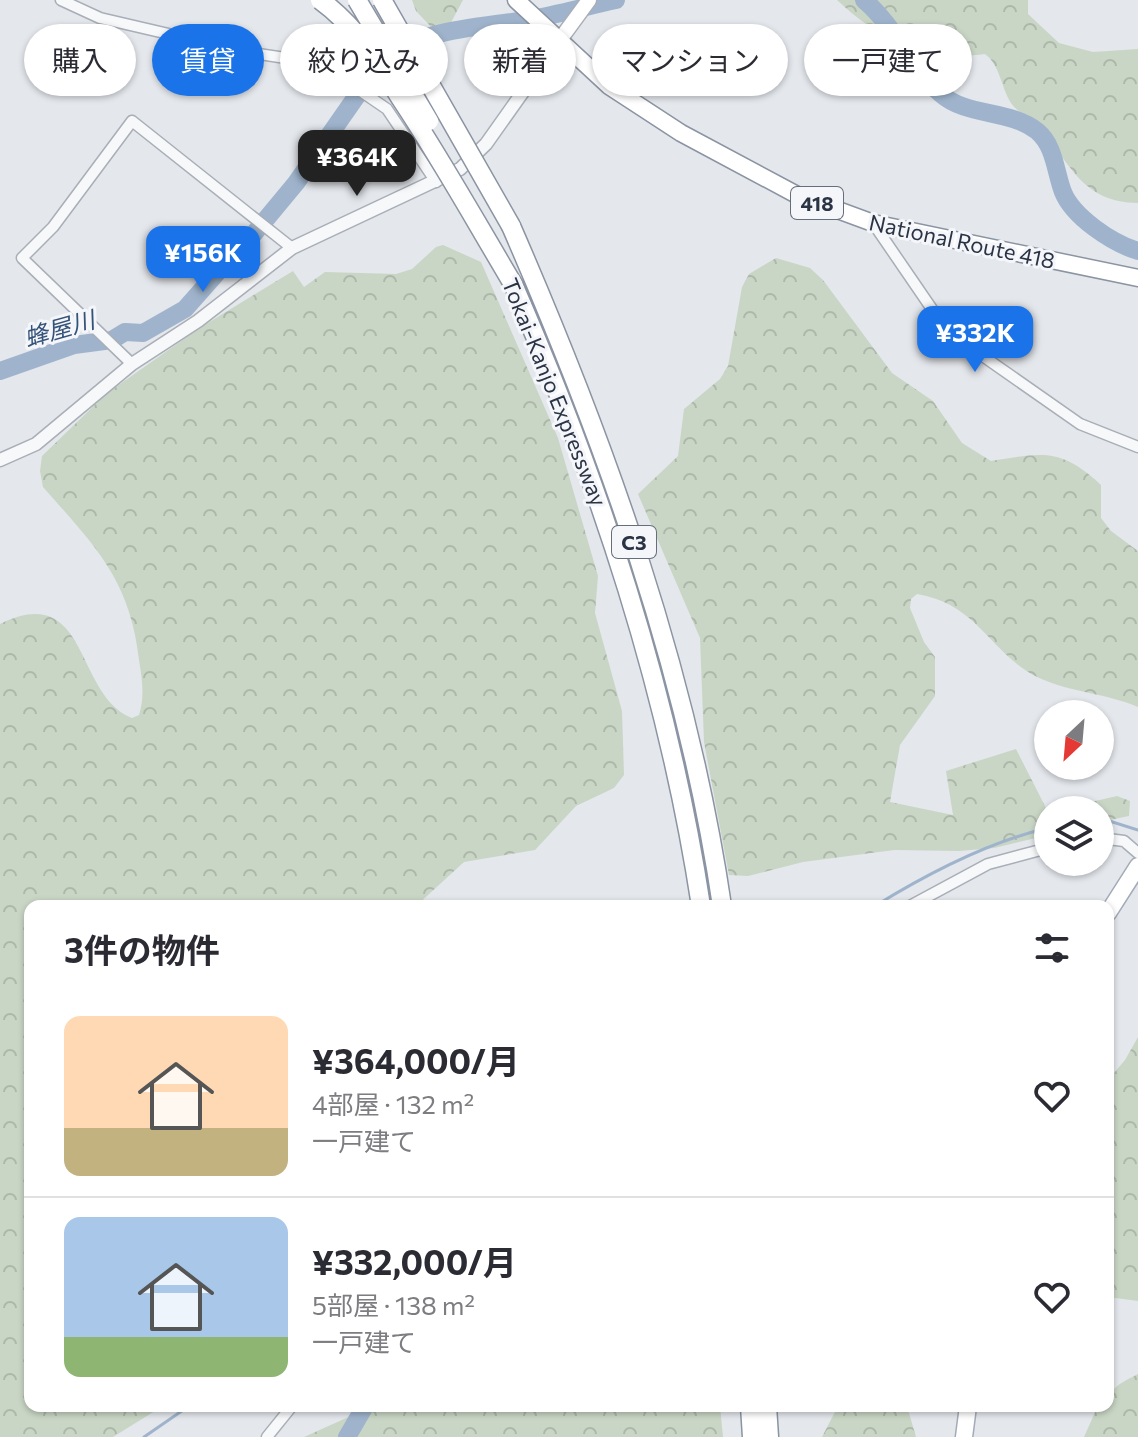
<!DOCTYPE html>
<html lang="ja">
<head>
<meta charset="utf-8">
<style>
  body { margin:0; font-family:Commissioner,"Noto Sans JP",sans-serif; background:#f2f2f3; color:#2b2b33; height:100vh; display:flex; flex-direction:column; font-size:30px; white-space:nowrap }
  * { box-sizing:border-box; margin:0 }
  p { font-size:26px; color:#7c7c81 }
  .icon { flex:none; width:44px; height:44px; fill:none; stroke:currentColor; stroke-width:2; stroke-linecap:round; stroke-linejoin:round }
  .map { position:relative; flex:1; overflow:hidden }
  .drawer { position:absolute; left:24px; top:900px; width:1090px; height:512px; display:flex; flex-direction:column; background:#fff; border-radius:16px; box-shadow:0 2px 6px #0004 }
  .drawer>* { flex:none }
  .hud { position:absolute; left:24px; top:24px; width:1090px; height:72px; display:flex; gap:16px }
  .needle { width:52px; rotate:206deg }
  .buttons { position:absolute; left:1034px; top:700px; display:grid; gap:16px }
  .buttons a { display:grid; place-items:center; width:80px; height:80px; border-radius:50%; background:#fff; box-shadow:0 2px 6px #0004; font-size:40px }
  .price { position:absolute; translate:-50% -68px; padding:0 18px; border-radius:16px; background:#1a73e8; color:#fff; font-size:26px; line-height:52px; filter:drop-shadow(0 2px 4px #0008) }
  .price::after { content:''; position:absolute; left:50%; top:48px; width:24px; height:18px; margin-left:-12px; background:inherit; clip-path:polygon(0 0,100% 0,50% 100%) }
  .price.current { background:#222; color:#fff }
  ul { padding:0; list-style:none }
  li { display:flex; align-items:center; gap:24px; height:200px; padding:0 40px }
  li+li { border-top:2px solid #e1e1e2 }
  li span { display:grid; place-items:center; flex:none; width:224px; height:160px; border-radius:16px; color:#555 }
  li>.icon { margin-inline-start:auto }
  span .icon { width:96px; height:96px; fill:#fffc; stroke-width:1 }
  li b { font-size:34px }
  h2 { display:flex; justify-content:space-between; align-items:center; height:96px; padding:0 40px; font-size:34px }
  .pill { padding:0 28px; border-radius:36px; background:#fff; box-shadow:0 2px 6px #0004; font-size:28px; line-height:72px }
  .pill.current { background:#1a73e8; color:#fff }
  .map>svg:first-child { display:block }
  .forest { fill:url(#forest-crowns) }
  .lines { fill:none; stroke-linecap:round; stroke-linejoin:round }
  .stream { stroke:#9fb4cc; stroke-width:3 }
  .river { stroke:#9fb4cc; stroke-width:18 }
  .minor-casing { stroke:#a9aeb7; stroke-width:13 }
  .tertiary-casing { stroke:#a9aeb7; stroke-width:15 }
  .secondary-casing { stroke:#a9aeb7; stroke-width:17 }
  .primary-casing { stroke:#a3abb8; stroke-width:19 }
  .trunk-casing { stroke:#8b94a3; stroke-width:19 }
  .motorway-casing { stroke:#8b94a3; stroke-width:21 }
  .minor { stroke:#f7f8fa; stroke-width:10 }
  .tertiary { stroke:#f7f8fa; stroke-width:12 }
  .secondary { stroke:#fff; stroke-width:14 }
  .primary { stroke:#fff; stroke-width:16 }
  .trunk { stroke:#fff; stroke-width:16 }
  .motorway { stroke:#fff; stroke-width:18 }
  .motorway-bridge-casing { stroke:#8b94a3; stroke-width:21; stroke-linecap:butt }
  .motorway-bridge { stroke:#fff; stroke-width:18 }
  .labels { text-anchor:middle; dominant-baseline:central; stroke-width:6; stroke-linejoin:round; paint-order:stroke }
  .shield { fill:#f4f6f9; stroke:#676e7b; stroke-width:2 }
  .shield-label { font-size:20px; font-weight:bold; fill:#2b3445 }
  .street-label { font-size:22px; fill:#2b3445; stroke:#f4f6f9 }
  .water-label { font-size:24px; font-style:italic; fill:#34527a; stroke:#f4f6f9 }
</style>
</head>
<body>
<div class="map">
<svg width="1138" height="1437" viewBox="0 0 1138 1437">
  <defs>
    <pattern id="forest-crowns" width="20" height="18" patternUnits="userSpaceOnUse" patternTransform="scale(2)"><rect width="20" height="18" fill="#c9d6c5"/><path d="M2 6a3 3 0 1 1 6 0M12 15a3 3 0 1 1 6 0" fill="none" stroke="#adb8ab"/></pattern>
  </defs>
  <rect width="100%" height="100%" fill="#e4e7ec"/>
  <!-- forest -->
  <path class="forest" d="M412 0H463L448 28 433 29 416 11Z
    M837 0H1028V14L1059 43 1093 52 1138 49V203C1081 202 1072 164 1039 128 1031 118 1018 113 1011 103 1001 87 1000 65 985 54 927 62 879 40 837 0Z
    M443 245 481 262 558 438 598 576 595 613 622 711 624 775 614 788 576 806 535 850 464 862 416 906H30V1406H163L113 1437H0V624C90 580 74 696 132 718L139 715C145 696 142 679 139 660 130 579 94 545 43 487L40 471 42 456 106 394 198 329 293 271 304 287 325 272 396 274 412 269 436 247Z
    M776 258 810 268 823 280 892 373 933 401 962 443 991 461C1043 453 1060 447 1101 485V518L1111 531 1138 551V707C1106 693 1071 693 1037 677 990 653 978 604 917 594L911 599 910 608 924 642 935 657V696L900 745 890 802 953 815 946 771 1016 749 1048 812V835L994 848 959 851 894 850 803 862 748 876 729 875 704 742 700 638 638 494 678 456 684 409 720 379 728 366 742 287 749 274Z
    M1117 796 1130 801 1129 816 1100 822V810H1056Z
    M1138 1037V1301L1108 1297V1080L1125 1060Z
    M1138 1374V1437H1084L1096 1410 1108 1406C1108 1387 1123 1382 1138 1374Z
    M373 1406H720L723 1437H304Z
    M838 1406H907L916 1437H822Z"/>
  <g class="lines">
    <!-- stream -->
    <path class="stream" d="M1100 818 1138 830
      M875 906C927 874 988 842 1048 828
      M144 1437 189 1406"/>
    <!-- river -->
    <path class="river" d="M864 0C896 27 912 70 941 94 967 117 1009 109 1037 131 1055 146 1055 171 1063 192 1073 217 1112 243 1138 251
      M0 371 74 345 112 340 125 332 143 333 185 309 223 266 226 251 252 236 296 183 379 64C418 27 481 28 531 19 560 14 588 6 616 0
      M347 1437 365 1406"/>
    <defs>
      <path id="minor" d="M61 0 100 18 246 52 312 62 330 70 387 109 436 182
        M873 223 947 331 1080 424 1138 447
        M132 364 22 258 53 227 132 121 292 248
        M1100 838 1124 841 1138 853
        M910 906 988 864 1048 848
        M267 1437 292 1406"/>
      <path id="tertiary" d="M0 460 36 444 132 364 198 321 292 248 460 169 486 144 559 41"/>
      <path id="secondary" d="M559 41 589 0"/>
      <path id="primary" d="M1108 913 1138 866
        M964 1437 968 1406"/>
      <path id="trunk" d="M516 0 609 86 681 133 797 195 873 223 1138 278"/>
      <path id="motorway" d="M511 226C606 444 687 669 722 906
        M513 284C600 484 668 690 701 906
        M750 1406 752 1437
        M767 1406 769 1437"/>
    </defs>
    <!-- minor casing -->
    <use href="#minor" class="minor-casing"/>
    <!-- tertiary casing -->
    <use href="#tertiary" class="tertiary-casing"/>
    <!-- secondary casing -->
    <use href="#secondary" class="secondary-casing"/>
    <!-- primary casing -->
    <use href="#primary" class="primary-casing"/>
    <!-- trunk casing -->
    <use href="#trunk" class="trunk-casing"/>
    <!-- motorway casing -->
    <use href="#motorway" class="motorway-casing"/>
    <!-- minor -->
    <use href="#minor" class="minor"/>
    <!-- tertiary -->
    <use href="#tertiary" class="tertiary"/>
    <!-- secondary -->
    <use href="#secondary" class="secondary"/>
    <!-- primary -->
    <use href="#primary" class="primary"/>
    <!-- trunk -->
    <use href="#trunk" class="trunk"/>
    <!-- motorway -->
    <use href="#motorway" class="motorway"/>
    <defs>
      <path id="motorway-bridge" d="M320 0C356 26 378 62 401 99 441 159 476 222 513 284
        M357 0 429 121
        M382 0 511 226"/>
    </defs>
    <!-- motorway-bridge casing -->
    <use href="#motorway-bridge" class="motorway-bridge-casing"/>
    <!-- motorway-bridge -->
    <use href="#motorway-bridge" class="motorway-bridge"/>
  </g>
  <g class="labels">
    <!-- shield labels -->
    <g class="shield">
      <rect x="791" y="187" width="52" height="32" rx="6"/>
      <rect x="612" y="526" width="44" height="32" rx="6"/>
    </g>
    <g class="shield-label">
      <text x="817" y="203">418</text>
      <text x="634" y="542">C3</text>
    </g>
    <!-- street labels -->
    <g class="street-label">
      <text transform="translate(962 241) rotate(12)">National Route 418</text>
      <text transform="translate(555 392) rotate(68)">Tokai-Kanjo Expressway</text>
    </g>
    <!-- water labels -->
    <g class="water-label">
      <text transform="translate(59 328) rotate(-16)">蜂屋川</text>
    </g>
  </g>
</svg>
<div class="buttons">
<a><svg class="needle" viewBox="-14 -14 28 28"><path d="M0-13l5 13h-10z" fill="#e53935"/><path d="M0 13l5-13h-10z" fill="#7c7c81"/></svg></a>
<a><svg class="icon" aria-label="layers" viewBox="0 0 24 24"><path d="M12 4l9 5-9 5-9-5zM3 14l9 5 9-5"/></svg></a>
</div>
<b class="price current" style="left:357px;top:198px">¥364K</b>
<b class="price" style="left:203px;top:294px">¥156K</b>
<b class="price" style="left:975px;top:374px">¥332K</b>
<div class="hud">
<a class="pill">購入</a>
<a class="pill current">賃貸</a>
<a class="pill">絞り込み</a>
<a class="pill">新着</a>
<a class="pill">マンション</a>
<a class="pill">一戸建て</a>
</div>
<section class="drawer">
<h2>3件の物件<svg class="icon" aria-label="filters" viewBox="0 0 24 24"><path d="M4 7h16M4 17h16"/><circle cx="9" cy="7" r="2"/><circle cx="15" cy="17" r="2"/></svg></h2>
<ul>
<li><span style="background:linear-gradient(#ffd9b3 70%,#c2b280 0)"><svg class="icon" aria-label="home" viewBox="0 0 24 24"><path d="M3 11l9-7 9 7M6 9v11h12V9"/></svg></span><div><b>¥364,000/月</b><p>4部屋 · 132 m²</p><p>一戸建て</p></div><svg class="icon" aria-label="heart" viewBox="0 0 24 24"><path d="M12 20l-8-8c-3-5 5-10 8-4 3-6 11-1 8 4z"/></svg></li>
<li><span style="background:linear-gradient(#a9c7e8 75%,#8fb573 0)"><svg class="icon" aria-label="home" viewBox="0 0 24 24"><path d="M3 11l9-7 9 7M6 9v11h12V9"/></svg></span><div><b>¥332,000/月</b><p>5部屋 · 138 m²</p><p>一戸建て</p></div><svg class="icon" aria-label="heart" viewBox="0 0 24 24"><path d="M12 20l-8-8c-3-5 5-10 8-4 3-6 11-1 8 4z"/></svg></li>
</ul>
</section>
</div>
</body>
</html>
